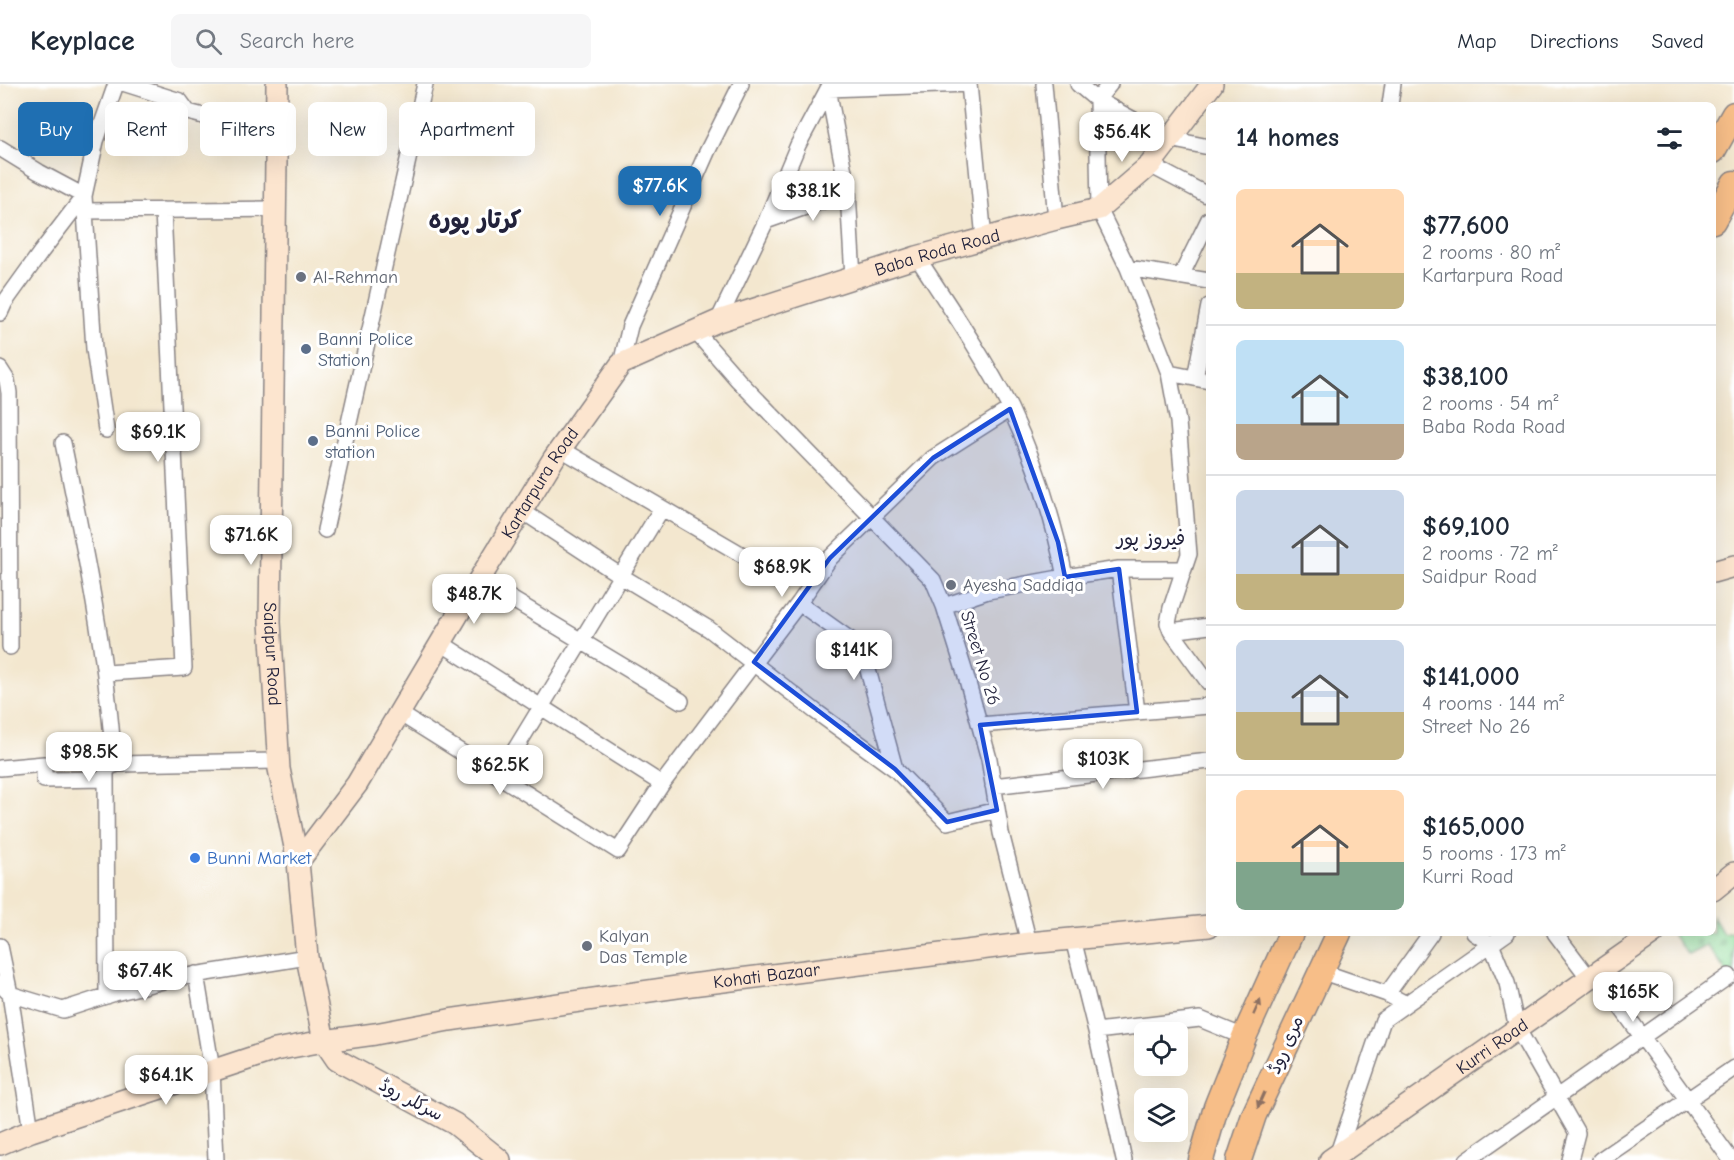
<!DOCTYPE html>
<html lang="en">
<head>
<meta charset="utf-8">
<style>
  body { margin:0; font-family:"Comic Neue","Playpen Sans Arabic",sans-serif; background:#f6f6f7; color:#1f2937; height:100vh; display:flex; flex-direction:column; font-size:22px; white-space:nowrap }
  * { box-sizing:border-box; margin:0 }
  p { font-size:20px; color:#747a83 }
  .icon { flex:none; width:33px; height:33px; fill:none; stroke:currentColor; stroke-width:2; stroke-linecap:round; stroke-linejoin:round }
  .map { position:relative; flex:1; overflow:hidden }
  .drawer { position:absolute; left:1206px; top:18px; width:510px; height:834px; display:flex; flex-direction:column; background:#fff; border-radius:9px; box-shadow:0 6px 24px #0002 }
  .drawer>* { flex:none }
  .guide { position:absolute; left:18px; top:18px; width:570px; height:54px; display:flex; gap:12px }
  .controls { position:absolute; left:1134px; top:938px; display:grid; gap:12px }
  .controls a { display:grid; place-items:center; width:54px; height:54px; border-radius:9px; background:#fff; box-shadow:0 6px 24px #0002; font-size:30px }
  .price { position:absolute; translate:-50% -51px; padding:0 14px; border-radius:12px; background:#fff; color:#222; font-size:20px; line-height:39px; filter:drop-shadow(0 2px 3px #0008) }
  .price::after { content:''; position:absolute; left:50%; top:36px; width:18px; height:14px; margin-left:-9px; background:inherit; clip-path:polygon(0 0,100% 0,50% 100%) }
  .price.current { background:#1f6fb2; color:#fff }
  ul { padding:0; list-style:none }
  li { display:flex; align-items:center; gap:18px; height:150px; padding:0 30px }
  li+li { border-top:2px solid #e0e1e3 }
  li span { display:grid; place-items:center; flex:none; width:168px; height:120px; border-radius:9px; color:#555 }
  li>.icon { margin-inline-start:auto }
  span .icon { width:72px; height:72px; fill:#fffc; stroke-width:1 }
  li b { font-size:26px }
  h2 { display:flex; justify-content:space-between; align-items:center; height:72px; padding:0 30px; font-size:26px }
  .pill { padding:0 21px; border-radius:9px; background:#fff; box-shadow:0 6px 24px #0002; font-size:21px; line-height:54px }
  .pill.current { background:#1f6fb2; color:#fff }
  header { display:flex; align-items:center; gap:36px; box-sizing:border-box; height:84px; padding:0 30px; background:#fff; border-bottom:2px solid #e0e1e3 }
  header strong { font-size:28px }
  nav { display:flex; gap:33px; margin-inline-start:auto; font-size:21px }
  .search { width:420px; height:54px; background:#f6f6f7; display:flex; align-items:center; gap:15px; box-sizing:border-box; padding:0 21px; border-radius:9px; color:#747a83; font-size:22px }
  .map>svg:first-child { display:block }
  .cemetery { fill:url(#cemetery-stones); stroke:#59806a; stroke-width:1.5 }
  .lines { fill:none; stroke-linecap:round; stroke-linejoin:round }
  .street-casing { stroke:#8a8485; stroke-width:18 }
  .secondary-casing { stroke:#8a8485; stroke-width:24 }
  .primary-casing { stroke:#8a8485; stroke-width:27 }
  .street { stroke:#fff; stroke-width:15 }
  .secondary { stroke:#fce5cf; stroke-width:21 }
  .primary { stroke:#f7be88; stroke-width:24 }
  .oneway { fill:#8c7062 }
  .marked { fill:#1d4ed8; fill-opacity:0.2; stroke:#1d4ed8; stroke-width:4.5; stroke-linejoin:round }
  .worship-dot { fill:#6b7280; stroke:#fff; stroke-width:2 }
  .service-dot { fill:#5c6f8a; stroke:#fff; stroke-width:2 }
  .shop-dot { fill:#3f7fe0; stroke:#fff; stroke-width:2 }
  .labels { text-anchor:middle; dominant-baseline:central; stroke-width:6; stroke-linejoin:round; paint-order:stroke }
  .street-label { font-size:18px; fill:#22223b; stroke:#fff }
  .worship-label { font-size:18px; fill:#5b616d; stroke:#fff; text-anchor:start }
  .service-label { font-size:18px; fill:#4e5e75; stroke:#fff; text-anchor:start }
  .shop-label { font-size:18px; fill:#366cbe; stroke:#fff; text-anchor:start }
  .neighbourhood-label { font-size:20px; fill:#22223b; stroke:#fff }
  .district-label { font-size:24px; font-weight:bold; fill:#22223b; stroke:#fff }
</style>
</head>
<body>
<header>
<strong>Keyplace</strong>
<div class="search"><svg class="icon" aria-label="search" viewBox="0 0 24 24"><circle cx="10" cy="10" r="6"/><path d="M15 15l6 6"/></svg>Search here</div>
<nav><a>Map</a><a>Directions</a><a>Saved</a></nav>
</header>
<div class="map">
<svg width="1734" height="1076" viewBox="0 0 1734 1076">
  <defs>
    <pattern id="cemetery-stones" width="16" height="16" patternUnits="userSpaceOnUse" patternTransform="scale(1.5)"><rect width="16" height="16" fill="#90dd9a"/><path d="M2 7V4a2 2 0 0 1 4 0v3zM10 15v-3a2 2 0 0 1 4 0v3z" fill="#7cbd86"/></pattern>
  </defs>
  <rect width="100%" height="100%" fill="#fff"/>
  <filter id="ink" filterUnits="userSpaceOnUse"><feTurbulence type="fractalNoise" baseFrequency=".0167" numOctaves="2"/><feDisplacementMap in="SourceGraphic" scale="12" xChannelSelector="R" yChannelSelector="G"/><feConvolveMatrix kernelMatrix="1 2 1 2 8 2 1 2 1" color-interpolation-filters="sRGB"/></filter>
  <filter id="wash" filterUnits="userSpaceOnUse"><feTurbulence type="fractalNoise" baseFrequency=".008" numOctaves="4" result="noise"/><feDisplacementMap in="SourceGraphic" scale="24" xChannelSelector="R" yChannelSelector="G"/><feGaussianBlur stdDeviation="1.35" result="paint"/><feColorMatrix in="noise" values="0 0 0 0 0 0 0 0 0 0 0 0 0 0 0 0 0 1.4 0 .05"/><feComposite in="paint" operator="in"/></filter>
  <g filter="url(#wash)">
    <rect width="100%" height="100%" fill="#f3e7cf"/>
    <!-- cemetery -->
    <path class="cemetery" d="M1713 833 1723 850 1734 848V899L1707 861 1688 871 1671 849H1713Z"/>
  </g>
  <g filter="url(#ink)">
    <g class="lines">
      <defs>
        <path id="street" d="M126 0 180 17 188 28 276 51
          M1044 0 1056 135
          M1078 0 1097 16 1169 55 1209 63
          M1110 0 1097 16 1099 125 1128 184 1169 289 1178 338 1189 470 1171 524 1168 539 1171 547 1209 599
          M1390 21 1393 0
          M0 64 39 88 84 112 41 168 5 218 0 229
          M1150 81 1209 112
          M86 127 275 125
          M766 137 848 108
          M917 173C949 222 983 271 1010 324 1035 377 1054 436 1065 493
          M1128 184 1209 197
          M1181 192 1209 135
          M853 194 848 108 828 5 969 0 984 155
          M718 237 766 137 798 61 829 3
          M696 248 738 296 933 496 944 522 966 592 989 675 1001 749 1029 859
          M621 280 630 242 707 68 741 0
          M0 285 7 296 9 309 10 563
          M1169 289 1209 297
          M1195 294 1209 222
          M106 346 94 265 84 112 96 57 116 0
          M63 359C85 466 107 572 114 681
          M561 365 758 480
          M522 427 621 492 709 545 815 627 895 685 947 738 997 726
          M325 446 425 0
          M1119 485 1137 628
          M480 496 681 617
          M799 519 862 564 895 685
          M944 522 988 507 1065 493 1119 485H1184
          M1171 547 1209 542
          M441 559 662 700
          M106 589 184 584 163 126
          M399 629 618 767 662 700 799 519 830 474 933 374 1010 325
          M980 641 1209 622
          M0 684 44 680V696L106 695
          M499 692 662 424
          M993 702 1209 677
          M1474 849 1491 860 1507 899 1517 944 1577 1049 1570 1076
          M1555 849 1589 894
          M1073 855 1096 947 1124 1076
          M0 862 10 910 31 1047
          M1320 887 1387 910 1406 920
          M1596 889 1731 1076
          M196 890 212 986 216 1076
          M0 900 10 910 63 926 115 909 175 894 307 873
          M1387 910 1431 849
          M107 912 106 689 109 683 118 680 279 677
          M1096 947 1200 935 1244 953
          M1337 1072 1383 936 1507 849
          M1467 1076 1729 892
          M1600 1076 1734 984"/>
        <g id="secondary">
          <path id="s1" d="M277 0 270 538 279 685 298 778 307 873 324 957 337 976 455 1040 500 1076"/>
          <path d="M1713 488 1734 482"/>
          <path id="s2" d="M298 778 357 700 458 530 554 374 621 280 718 237 917 173 1056 135 1099 125 1150 81 1212 0"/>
          <path d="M1713 806 1734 789"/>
          <path id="s3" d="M0 1060 31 1047 275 966 324 957 375 950 449 936 691 901 1029 859 1209 842"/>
          <path id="s4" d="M1330 1076 1654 849"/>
        </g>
        <path id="primary" d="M1713 67 1734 30
          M1713 137 1734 99
          M1201 1076 1216 1023 1244 953 1291 849
          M1239 1076 1254 1031 1339 849"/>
      </defs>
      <!-- street casing -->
      <use href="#street" class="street-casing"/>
      <!-- secondary casing -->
      <use href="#secondary" class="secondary-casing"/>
      <!-- primary casing -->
      <use href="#primary" class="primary-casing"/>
      <!-- street -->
      <use href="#street" class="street"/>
      <!-- secondary -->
      <use href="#secondary" class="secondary"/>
      <!-- primary -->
      <use href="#primary" class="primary"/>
    </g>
    <!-- one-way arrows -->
    <defs><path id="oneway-solid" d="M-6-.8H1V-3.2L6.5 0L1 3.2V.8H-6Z" transform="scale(1.5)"/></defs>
    <g class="oneway">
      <use href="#oneway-solid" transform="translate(1257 923) rotate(-66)"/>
      <use href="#oneway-solid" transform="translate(1261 1016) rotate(114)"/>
    </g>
  </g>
  <!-- marked area -->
  <path class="marked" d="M1010 325 1058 458 1065 493 1119 485 1137 628 980 641 997 726 947 738 895 685 754 578 830 474 933 374Z"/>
  <!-- markers -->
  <g class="worship-dot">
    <circle cx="301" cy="193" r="6"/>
    <circle cx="951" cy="501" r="6"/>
    <circle cx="587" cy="862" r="6"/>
  </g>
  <g class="service-dot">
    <circle cx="306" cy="265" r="6"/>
    <circle cx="313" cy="357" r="6"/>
  </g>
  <circle class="shop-dot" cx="195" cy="774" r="6"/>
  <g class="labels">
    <!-- street labels -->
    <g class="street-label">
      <text stroke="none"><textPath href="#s2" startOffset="930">Baba Roda Road</textPath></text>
      <text stroke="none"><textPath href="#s2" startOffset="450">Kartarpura Road</textPath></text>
      <text stroke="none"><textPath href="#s1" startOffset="570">Saidpur Road</textPath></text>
      <text transform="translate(980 574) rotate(73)">Street No 26</text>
      <text stroke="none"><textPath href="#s3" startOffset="788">Kohati Bazaar</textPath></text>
      <text transform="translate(1286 961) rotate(-66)">مری روڈ</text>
      <text stroke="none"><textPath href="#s4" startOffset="198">Kurri Road</textPath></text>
      <text transform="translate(411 1016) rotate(28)">سرکلر روڈ</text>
    </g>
    <!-- worship labels -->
    <g class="worship-label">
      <text x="313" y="193">Al-Rehman</text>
      <text x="963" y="501">Ayesha Saddiqa</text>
      <text x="599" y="852">Kalyan<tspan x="599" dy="21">Das Temple</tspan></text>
    </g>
    <!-- service labels -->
    <g class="service-label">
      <text x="318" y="255">Banni Police<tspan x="318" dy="21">Station</tspan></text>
      <text x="325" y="347">Banni Police<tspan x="325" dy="21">station</tspan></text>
    </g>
    <!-- shop labels -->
    <g class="shop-label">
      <text x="207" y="774">Bunni Market</text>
    </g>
    <!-- neighbourhood labels -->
    <g class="neighbourhood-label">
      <text x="1151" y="454">فیروز پور</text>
    </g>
    <!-- district labels -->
    <g class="district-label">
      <text x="475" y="136">کرتار پورہ</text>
    </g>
  </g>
</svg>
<div class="controls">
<a><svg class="icon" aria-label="locate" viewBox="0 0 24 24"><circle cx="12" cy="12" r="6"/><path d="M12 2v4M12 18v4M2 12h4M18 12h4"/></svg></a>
<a><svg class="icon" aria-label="layers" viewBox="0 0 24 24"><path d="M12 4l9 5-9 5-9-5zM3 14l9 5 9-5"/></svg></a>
</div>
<b class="price" style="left:1122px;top:79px">$56.4K</b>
<b class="price current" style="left:660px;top:133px">$77.6K</b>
<b class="price" style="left:813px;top:138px">$38.1K</b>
<b class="price" style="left:158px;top:379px">$69.1K</b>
<b class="price" style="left:251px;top:482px">$71.6K</b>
<b class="price" style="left:782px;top:514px">$68.9K</b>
<b class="price" style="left:474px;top:541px">$48.7K</b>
<b class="price" style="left:854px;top:597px">$141K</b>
<b class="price" style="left:89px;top:699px">$98.5K</b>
<b class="price" style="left:1103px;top:706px">$103K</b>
<b class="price" style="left:500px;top:712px">$62.5K</b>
<b class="price" style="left:145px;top:918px">$67.4K</b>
<b class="price" style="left:1633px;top:939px">$165K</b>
<b class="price" style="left:166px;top:1022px">$64.1K</b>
<div class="guide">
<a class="pill current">Buy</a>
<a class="pill">Rent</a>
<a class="pill">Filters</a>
<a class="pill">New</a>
<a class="pill">Apartment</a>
</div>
<section class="drawer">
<h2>14 homes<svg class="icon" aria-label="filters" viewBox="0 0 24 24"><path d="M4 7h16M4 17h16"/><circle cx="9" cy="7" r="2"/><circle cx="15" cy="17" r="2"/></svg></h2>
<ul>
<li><span style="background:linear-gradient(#ffd9b3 70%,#c2b280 0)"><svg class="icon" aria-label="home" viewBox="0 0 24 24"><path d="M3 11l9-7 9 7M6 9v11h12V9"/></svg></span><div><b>$77,600</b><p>2 rooms · 80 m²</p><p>Kartarpura Road</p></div></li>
<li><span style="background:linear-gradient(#bfe0f5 70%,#b9a48a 0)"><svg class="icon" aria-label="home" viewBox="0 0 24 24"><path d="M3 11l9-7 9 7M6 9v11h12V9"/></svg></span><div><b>$38,100</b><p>2 rooms · 54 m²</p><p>Baba Roda Road</p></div></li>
<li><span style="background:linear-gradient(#c9d6e8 70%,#c2b280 0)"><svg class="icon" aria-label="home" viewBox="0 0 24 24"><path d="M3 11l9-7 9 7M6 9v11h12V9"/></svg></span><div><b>$69,100</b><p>2 rooms · 72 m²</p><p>Saidpur Road</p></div></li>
<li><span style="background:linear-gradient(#c9d6e8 60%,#c2b280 0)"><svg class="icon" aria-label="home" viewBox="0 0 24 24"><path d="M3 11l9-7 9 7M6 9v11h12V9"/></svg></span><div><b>$141,000</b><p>4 rooms · 144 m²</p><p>Street No 26</p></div></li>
<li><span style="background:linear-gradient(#ffd9b3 60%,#7fa58c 0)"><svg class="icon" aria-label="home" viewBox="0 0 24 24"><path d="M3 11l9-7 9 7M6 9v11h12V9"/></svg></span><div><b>$165,000</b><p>5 rooms · 173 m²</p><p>Kurri Road</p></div></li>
</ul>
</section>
</div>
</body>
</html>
